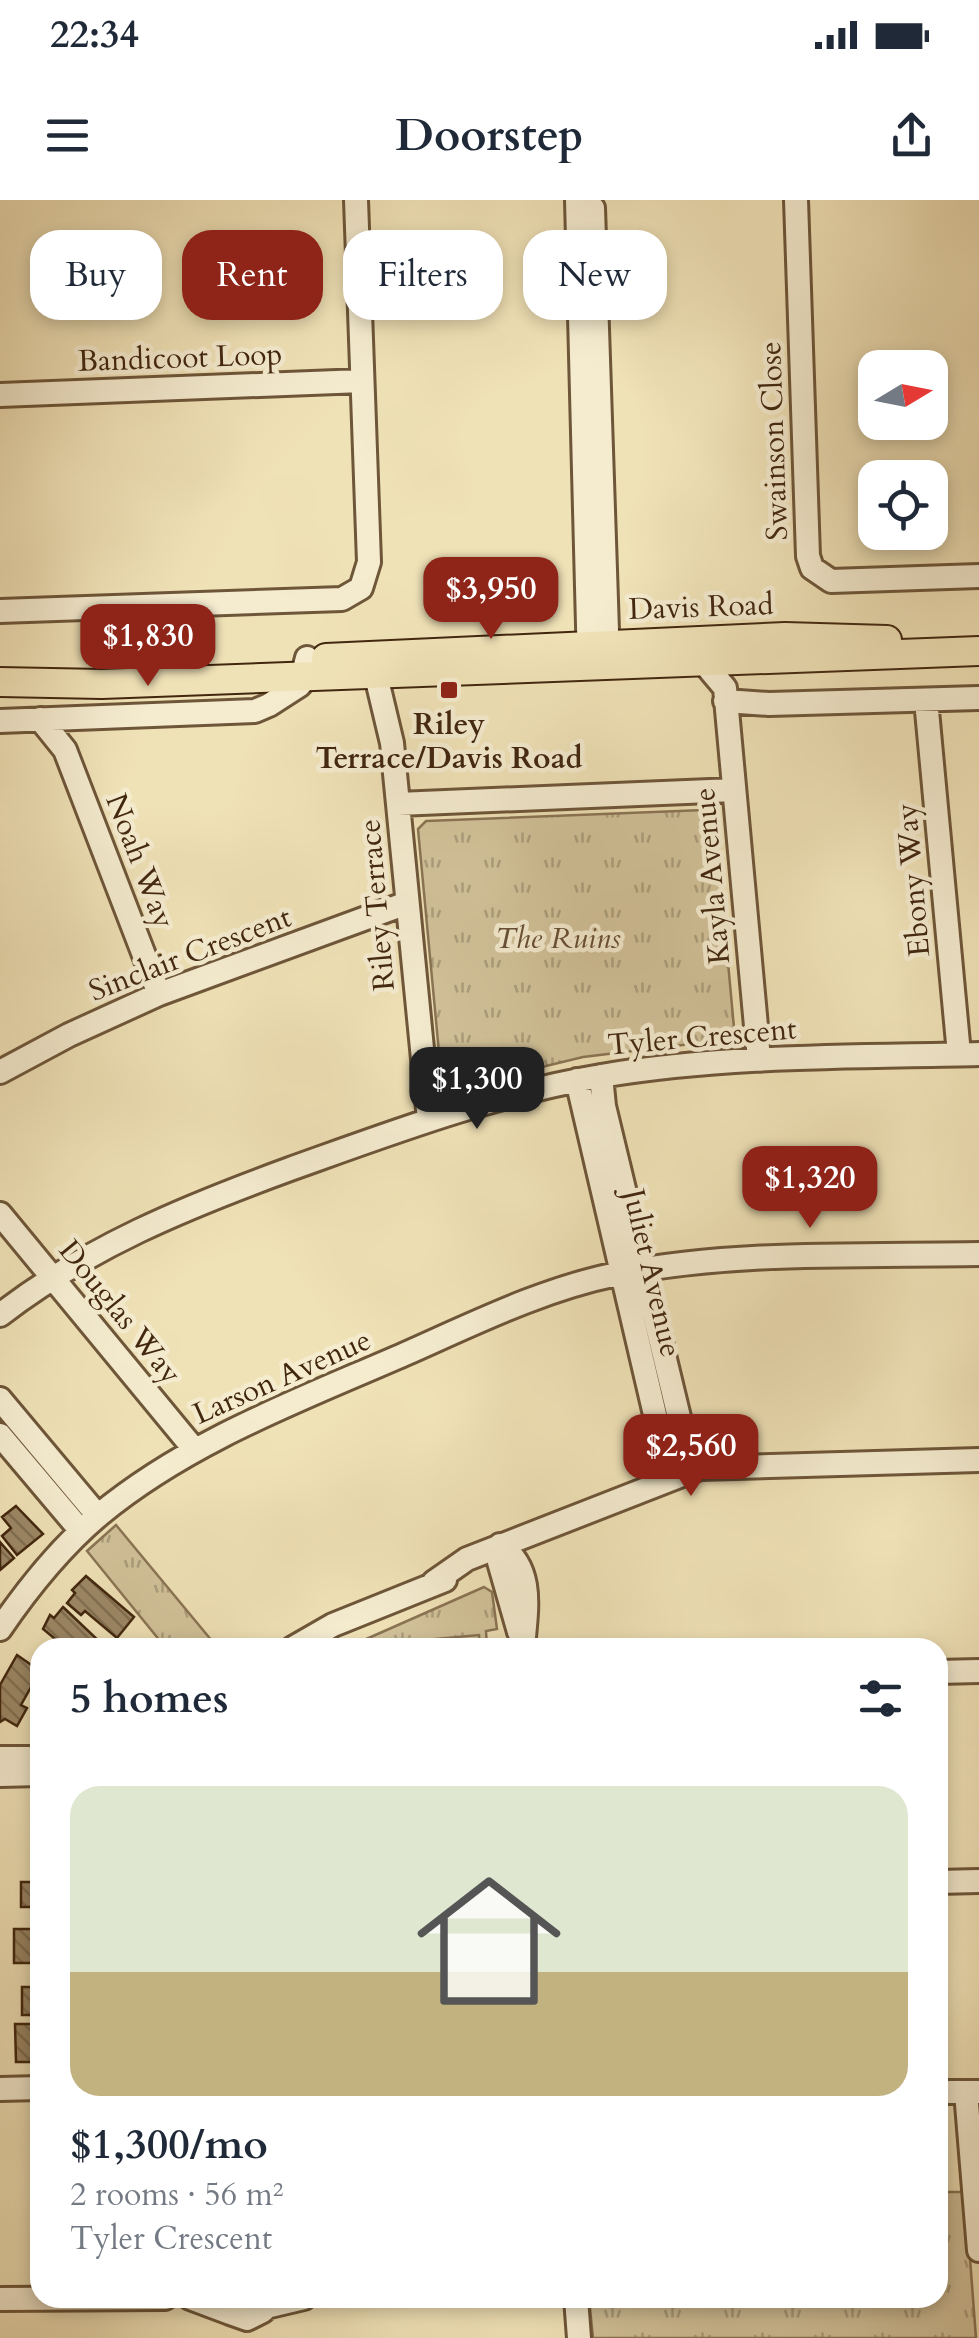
<!DOCTYPE html>
<html lang="en">
<head>
<meta charset="utf-8">
<style>
  body { margin:0; font-family:Cardo,serif; background:#f6f6f7; color:#1f2937; height:100vh; display:flex; flex-direction:column; font-size:38px; white-space:nowrap }
  * { box-sizing:border-box; margin:0 }
  p { font-size:32px; color:#747a83 }
  .icon { flex:none; width:55px; height:55px; fill:none; stroke:currentColor; stroke-width:2; stroke-linecap:round; stroke-linejoin:round }
  .map { position:relative; flex:1; overflow:hidden }
  .panel { position:absolute; left:30px; top:1438px; width:918px; height:670px; display:flex; flex-direction:column; background:#fff; border-radius:30px; box-shadow:0 5px 15px #0003 }
  .panel>* { flex:none }
  .banner { position:absolute; left:30px; top:30px; width:920px; height:90px; display:flex; gap:20px }
  .needle { width:65px; rotate:80deg }
  .fabs { position:absolute; left:858px; top:150px; display:grid; gap:20px }
  .fabs a { display:grid; place-items:center; width:90px; height:90px; border-radius:20px; background:#fff; box-shadow:0 5px 15px #0003; font-size:50px }
  .price { position:absolute; translate:-50% -85px; padding:0 22px; border-radius:20px; background:#8f2418; color:#fff; font-size:32px; line-height:65px; filter:drop-shadow(0 2px 5px #0008) }
  .price::after { content:''; position:absolute; left:50%; top:60px; width:30px; height:22px; margin-left:-15px; background:inherit; clip-path:polygon(0 0,100% 0,50% 100%) }
  .price.selected { background:#222; color:#fff }
  ul { padding:0; list-style:none }
  li { display:grid; align-content:center; gap:20px; height:530px; padding:0 40px }
  li+li { border-top:2px solid #e0e1e3 }
  li span { display:grid; place-items:center; height:310px; border-radius:30px; color:#555 }
  li>.icon { margin-inline-start:auto }
  span .icon { width:180px; height:180px; fill:#fffc; stroke-width:1 }
  li b { font-size:42px }
  h2 { display:flex; justify-content:space-between; align-items:center; height:120px; padding:0 40px; font-size:42px }
  .pill { padding:0 35px; border-radius:30px; background:#fff; box-shadow:0 5px 15px #0003; font-size:35px; line-height:90px }
  .pill.selected { background:#8f2418; color:#fff }
  .status { display:flex; justify-content:space-between; align-items:center; height:70px; padding:0 50px; background:#fff; direction:ltr }
  .status svg { height:28px; fill:currentColor }
  header { display:flex; justify-content:space-between; align-items:center; height:130px; padding:0 40px; background:#fff; font-size:45px; font-weight:600 }
  .map>svg:first-child { display:block }
  .park { fill:url(#park-tufts); stroke:#8a7454; stroke-width:2.5 }
  .pitch { fill:#d2c29a; stroke:#8a7454; stroke-width:2.5 }
  .building { fill:url(#building-back-hatch); stroke:#42270f; stroke-width:2.5 }
  .lines { fill:none; stroke-linecap:round; stroke-linejoin:round }
  .minor-casing { stroke:#6e5639; stroke-width:28 }
  .major-casing { stroke:#42270f; stroke-width:32 }
  .minor { stroke:#f5ecd0; stroke-width:22 }
  .major { stroke:#f0e2b7; stroke-width:28 }
  .poi-dot { fill:#8f2418; stroke:#f5ecd0; stroke-width:4 }
  .labels { text-anchor:middle; dominant-baseline:central; stroke-width:9; stroke-linejoin:round; paint-order:stroke }
  .street-label { font-size:30px; fill:#42270f; stroke:#f5ecd0 }
  .poi-label { font-size:30px; font-weight:bold; fill:#42270f; stroke:#f5ecd0 }
  .park-label { font-size:30px; font-style:italic; fill:#664e32; stroke:#f5ecd0 }
</style>
</head>
<body>
<div class="status"><b>22:34</b><svg viewBox="0 0 49 12"><path d="M0 12V9h3v3zM5 12V6h3v6zM10 12V3h3v9zM15 12V0h3v12zM26 1h20v11H26zM47 4h2v5h-2z"/></svg></div>
<header><svg class="icon" aria-label="menu" viewBox="0 0 24 24"><path d="M4 6h16M4 12h16M4 18h16"/></svg>Doorstep<svg class="icon" aria-label="share" viewBox="0 0 24 24"><path d="M12 15V3M7 8l5-5 5 5M5 13v7h14v-7"/></svg></header>
<div class="map">
<svg width="979" height="2138" viewBox="0 0 979 2138">
  <defs>
    <pattern id="park-tufts" width="24" height="20" patternUnits="userSpaceOnUse" patternTransform="scale(2.5)"><rect width="24" height="20" fill="#d2c29a"/><path d="M3 7l-1-3M5 7V3M7 7l1-3M15 17l-1-3M17 17v-4M19 17l1-3" fill="none" stroke="#ac9e7c"/></pattern>
    <pattern id="building-back-hatch" width="6" height="6" patternUnits="userSpaceOnUse" patternTransform="scale(2.5)"><rect width="6" height="6" fill="#9c8866"/><path d="M-1 5l2 2M0 0l6 6M5-1l2 2" fill="none" stroke="#816f52"/></pattern>
  </defs>
  <rect width="100%" height="100%" fill="#f0e2b7"/>
  <filter id="stains"><feTurbulence type="fractalNoise" baseFrequency=".002" numOctaves="4"/><feColorMatrix values="0 0 0 0 .2 0 0 0 0 .09 0 0 0 0 .02 0 0 0 .5 -.17"/></filter>
  <radialGradient id="worn" r=".72"><stop offset=".6" stop-color="#630" stop-opacity="0"/><stop offset="1" stop-color="#630" stop-opacity=".3"/></radialGradient>
  <!-- park -->
  <path class="park" d="M704 610 715 620 734 828 724 840 583 857 460 887 441 874 418 629 426 621Z
    M116 1325 217 1447H165L87 1351Z
    M484 1387 492 1392 497 1429 486 1431 487 1447 346 1448Z
    M938 1992H965L976 2138H593L589 2098H938Z"/>
  <!-- pitch -->
  <path class="pitch" d="M479 1435 480 1447H381V1444Z"/>
  <!-- building -->
  <path class="building" d="M16 1306 43 1334 17 1355 2 1336 11 1328 2 1317Z
    M0 1342 14 1358 0 1370Z
    M86 1376 134 1417 117 1438 85 1411 81 1415 67 1403 75 1393 72 1390Z
    M63 1407 100 1442 95 1448H66L43 1429 50 1415 54 1418Z
    M17 1455 40 1471 21 1505 27 1508 17 1526 5 1519 0 1522V1485Z
    M21 1682H40V1713H32V1707H21Z
    M14 1729H40V1763H14Z
    M22 1787H40V1815H22Z
    M15 1824H40V1862H16Z"/>
  <g class="lines">
    <defs>
      <path id="minor" d="M577 0 589 464
        M796 0 808 356 812 368 831 381 979 376
        M593 8 608 461
        M0 195 362 181
        M0 411 342 399 361 388 369 362 356 0
        M375 458 377 480 392 543 429 920
        M704 463 725 488 759 859
        M926 500 959 854
        M725 501 769 504 979 498
        M40 519 65 550 159 794
        M0 521 255 511 269 505 300 485 307 458
        M398 604 734 590
        M0 872 69 835 159 794 407 703
        M601 876 604 906 692 1271
        M577 880 670 1279
        M0 1014 194 1249
        M0 1115C88 1047 186 1007 290 969 391 933 494 894 601 876 726 855 853 857 979 854
        M0 1199 98 1316
        M0 1235 81 1331
        M500 1345C535 1369 526 1410 523 1448
        M500 1345 499 1362 519 1432
        M434 1382 467 1359 700 1268 979 1260
        M0 1429C28 1388 61 1347 99 1315 188 1241 300 1200 405 1154 475 1123 543 1089 617 1074 735 1051 859 1056 979 1054
        M293 1448 333 1425 445 1380
        M938 1472 979 1471
        M0 1558H40
        M0 1575 40 1574
        M938 1682 979 1681
        M0 1889 40 1888
        M938 1892H979
        M966 1892 979 2050
        M190 2098 230 2113
        M224 2098 230 2113 247 2119 263 2111 268 2098
        M576 2098 579 2138
        M0 2099 165 2098
        M266 2107 304 2098"/>
      <path id="major" d="M326 458 785 437 887 440
        M0 482 102 484 979 451"/>
    </defs>
    <!-- minor casing -->
    <use href="#minor" class="minor-casing"/>
    <!-- major casing -->
    <use href="#major" class="major-casing"/>
    <!-- minor -->
    <use href="#minor" class="minor"/>
    <!-- major -->
    <use href="#major" class="major"/>
  </g>
  <!-- markers -->
  <rect class="poi-dot" x="439" y="480" width="20" height="20" rx="5"/>
  <g class="labels">
    <!-- street labels -->
    <g class="street-label">
      <text transform="translate(180 158) rotate(-2)">Bandicoot Loop</text>
      <text transform="translate(774 241) rotate(-92)">Swainson Close</text>
      <text transform="translate(701 407) rotate(-2)">Davis Road</text>
      <text transform="translate(140 661) rotate(69)">Noah Way</text>
      <text transform="translate(712 676) rotate(-95)">Kayla Avenue</text>
      <text transform="translate(913 680) rotate(-95)">Ebony Way</text>
      <text transform="translate(377 705) rotate(-95)">Riley Terrace</text>
      <text transform="translate(190 754) rotate(-21)">Sinclair Crescent</text>
      <text transform="translate(702 837) rotate(-5)">Tyler Crescent</text>
      <text transform="translate(652 1073) rotate(77)">Juliet Avenue</text>
      <text transform="translate(120 1112) rotate(51)">Douglas Way</text>
      <text transform="translate(282 1177) rotate(-24)">Larson Avenue</text>
    </g>
    <!-- poi labels -->
    <g class="poi-label">
      <text x="449" y="524">Riley<tspan x="449" dy="34">Terrace/Davis Road</tspan></text>
    </g>
    <!-- park labels -->
    <g class="park-label">
      <text x="558" y="738">The Ruins</text>
    </g>
  </g>
  <rect width="100%" height="100%" filter="url(#stains)"/>
  <rect width="100%" height="100%" fill="url(#worn)"/>
</svg>
<div class="fabs">
<a><svg class="needle" viewBox="-14 -14 28 28"><path d="M0-13l5 13h-10z" fill="#e53935"/><path d="M0 13l5-13h-10z" fill="#747a83"/></svg></a>
<a><svg class="icon" aria-label="locate" viewBox="0 0 24 24"><circle cx="12" cy="12" r="6"/><path d="M12 2v4M12 18v4M2 12h4M18 12h4"/></svg></a>
</div>
<b class="price" style="left:491px;top:442px">$3,950</b>
<b class="price" style="left:148px;top:489px">$1,830</b>
<b class="price selected" style="left:477px;top:932px">$1,300</b>
<b class="price" style="left:810px;top:1031px">$1,320</b>
<b class="price" style="left:691px;top:1299px">$2,560</b>
<div class="banner">
<a class="pill">Buy</a>
<a class="pill selected">Rent</a>
<a class="pill">Filters</a>
<a class="pill">New</a>
</div>
<section class="panel">
<h2>5 homes<svg class="icon" aria-label="filters" viewBox="0 0 24 24"><path d="M4 7h16M4 17h16"/><circle cx="9" cy="7" r="2"/><circle cx="15" cy="17" r="2"/></svg></h2>
<ul>
<li><span style="background:linear-gradient(#dfe7d0 60%,#c2b280 0)"><svg class="icon" aria-label="home" viewBox="0 0 24 24"><path d="M3 11l9-7 9 7M6 9v11h12V9"/></svg></span><div><b>$1,300/mo</b><p>2 rooms · 56 m²</p><p>Tyler Crescent</p></div></li>
</ul>
</section>
</div>
</body>
</html>
